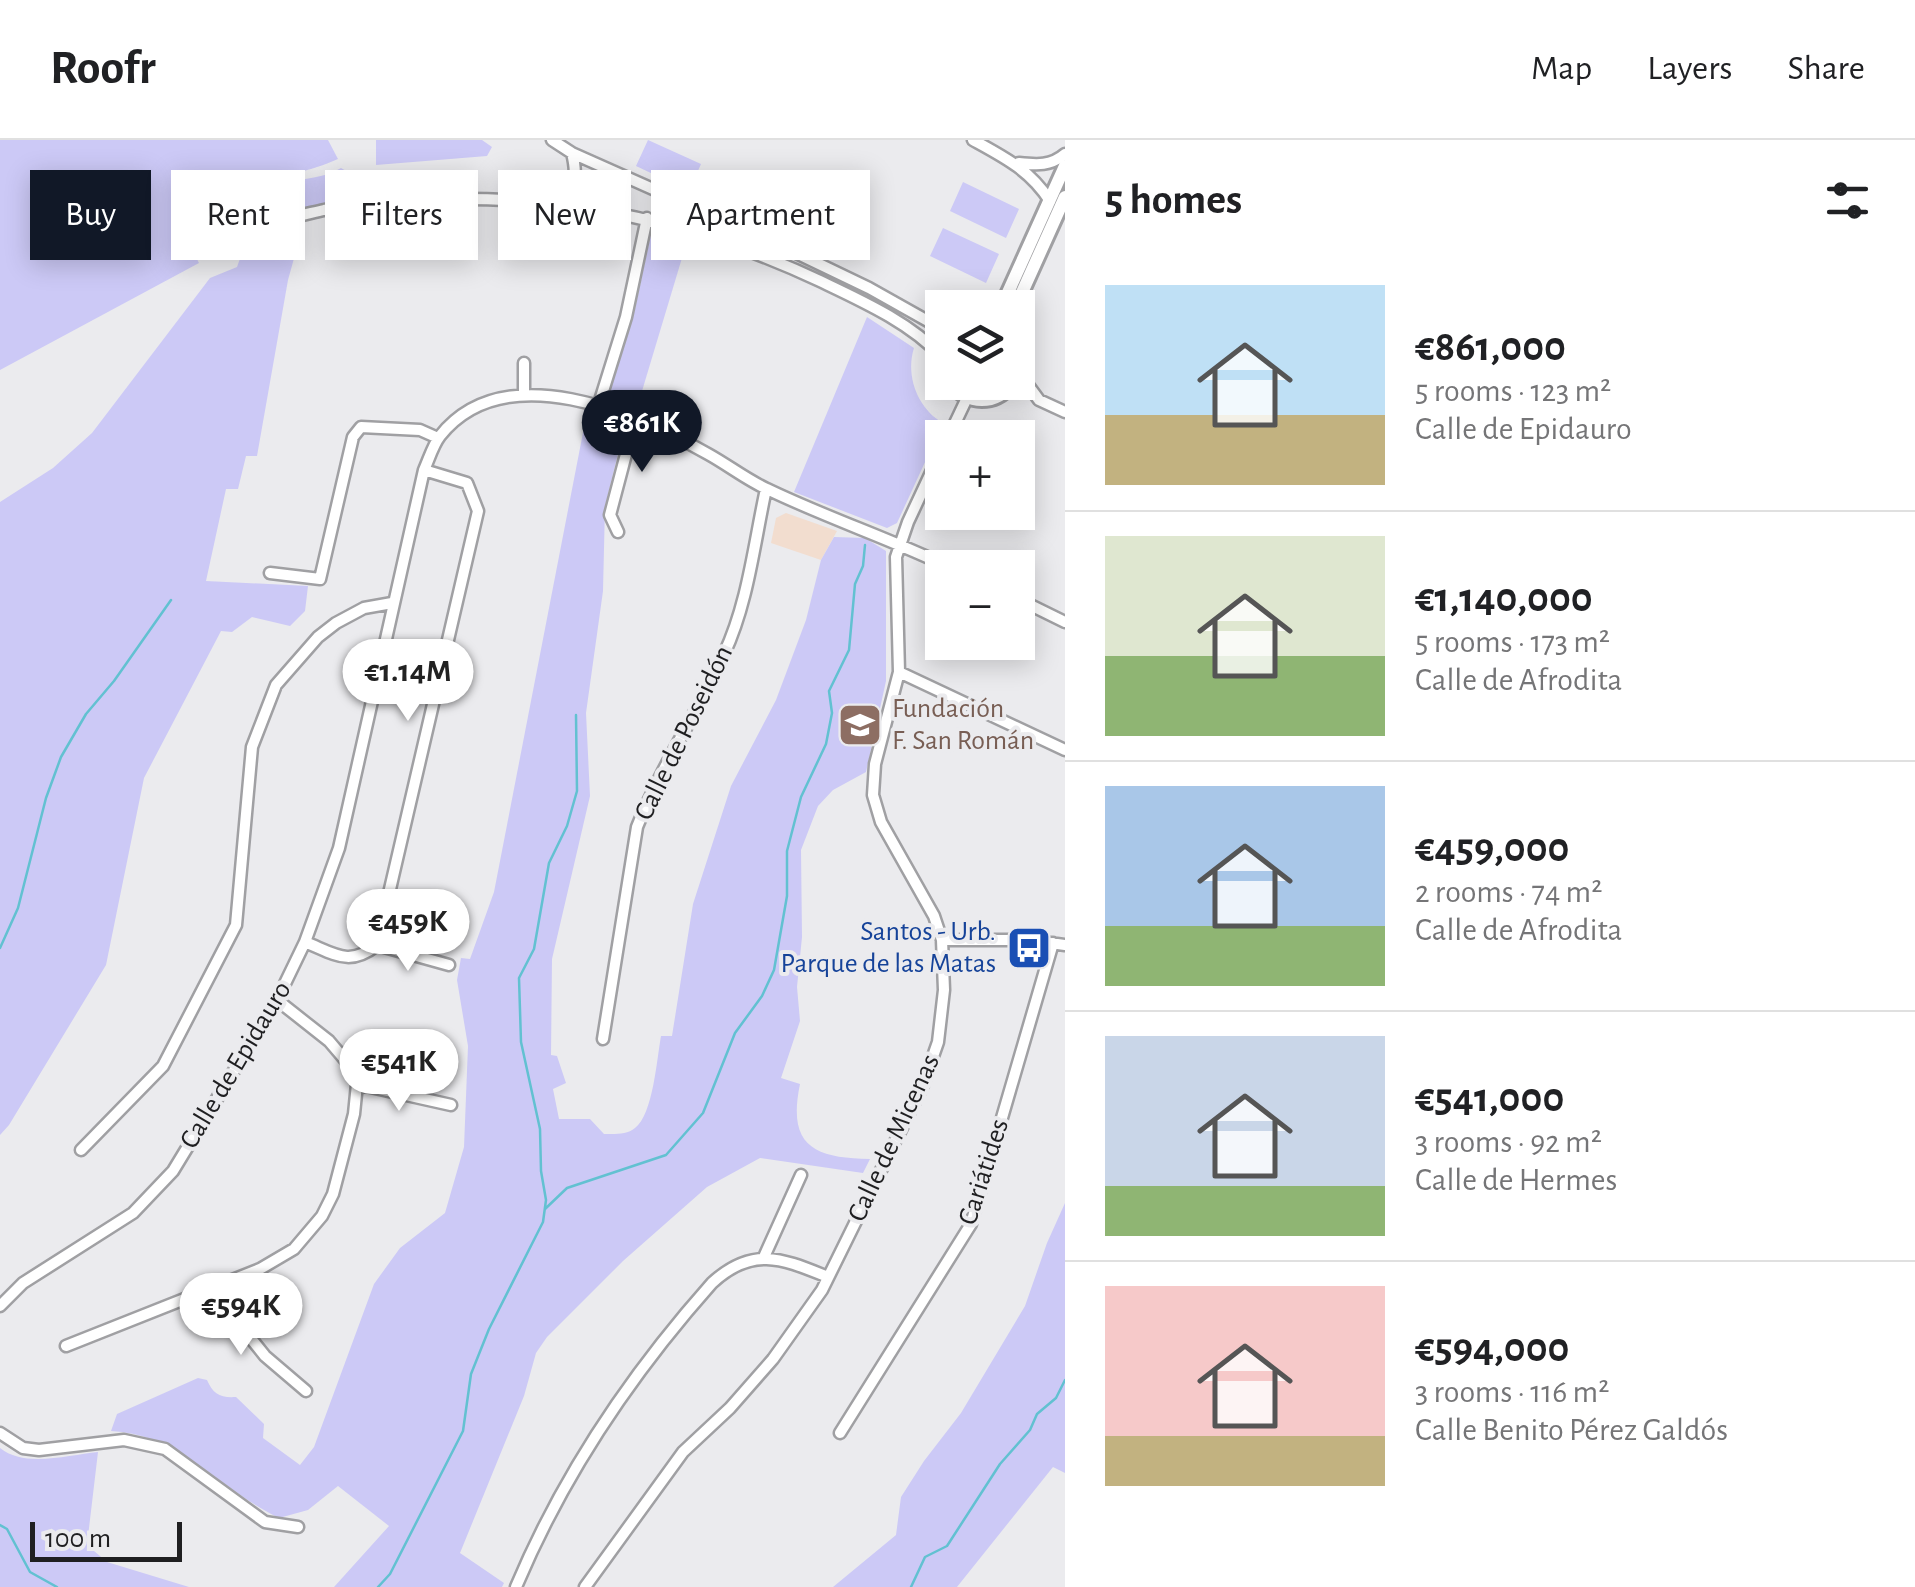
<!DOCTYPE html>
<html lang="en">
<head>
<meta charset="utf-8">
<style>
  body { margin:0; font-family:"Alegreya Sans",sans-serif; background:#f2f2f2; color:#202124; height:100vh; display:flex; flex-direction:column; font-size:38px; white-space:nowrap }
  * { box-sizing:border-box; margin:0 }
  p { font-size:32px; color:#757577 }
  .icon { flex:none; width:55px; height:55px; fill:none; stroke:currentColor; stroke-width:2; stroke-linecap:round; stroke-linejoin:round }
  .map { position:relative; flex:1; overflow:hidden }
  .sheet { display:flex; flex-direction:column; background:#fff; width:850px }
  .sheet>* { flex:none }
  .top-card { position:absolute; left:30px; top:30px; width:885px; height:90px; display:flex; gap:20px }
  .tools { position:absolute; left:925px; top:150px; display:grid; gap:20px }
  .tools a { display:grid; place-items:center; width:110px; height:110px; border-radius:0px; background:#fff; box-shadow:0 5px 25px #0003; font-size:50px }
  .scale { position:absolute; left:30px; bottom:25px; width:152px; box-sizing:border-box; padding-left:10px; border:5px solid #1f1f21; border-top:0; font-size:28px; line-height:35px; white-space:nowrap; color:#1f1f21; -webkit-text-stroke:8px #ebebee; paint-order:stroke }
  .price { position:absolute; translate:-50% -85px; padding:0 22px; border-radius:35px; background:#fff; color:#222; font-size:32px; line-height:65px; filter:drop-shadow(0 2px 5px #0008) }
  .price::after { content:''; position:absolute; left:50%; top:60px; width:30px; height:22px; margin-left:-15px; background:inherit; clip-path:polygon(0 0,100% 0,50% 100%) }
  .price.selected { background:#111827; color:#fff }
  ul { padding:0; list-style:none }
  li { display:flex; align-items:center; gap:30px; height:250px; padding:0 40px }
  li+li { border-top:2px solid #e0e0e0 }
  li span { display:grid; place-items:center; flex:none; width:280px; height:200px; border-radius:0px; color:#555 }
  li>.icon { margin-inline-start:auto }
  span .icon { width:120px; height:120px; fill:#fffc; stroke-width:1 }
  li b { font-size:42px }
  h2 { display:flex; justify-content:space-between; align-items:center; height:120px; padding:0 40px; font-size:42px }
  .tag { padding:0 35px; border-radius:0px; background:#fff; box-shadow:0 5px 25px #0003; font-size:35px; line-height:90px }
  .tag.selected { background:#111827; color:#fff }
  header { display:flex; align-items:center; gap:60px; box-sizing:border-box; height:140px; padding:0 50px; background:#fff; border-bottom:2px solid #e0e0e0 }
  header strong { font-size:48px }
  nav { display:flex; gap:55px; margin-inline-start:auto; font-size:35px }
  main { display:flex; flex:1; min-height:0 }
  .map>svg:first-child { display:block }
  .education { fill:#f2ddcf }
  .green { fill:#ccc9f6 }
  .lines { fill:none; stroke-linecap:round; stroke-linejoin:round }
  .stream { stroke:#62c1d1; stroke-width:2.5 }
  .minor-casing { stroke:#a0a0a3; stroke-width:15 }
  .tertiary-casing { stroke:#a0a0a3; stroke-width:18 }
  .minor { stroke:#fff; stroke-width:10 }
  .tertiary { stroke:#fff; stroke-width:12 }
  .labels { text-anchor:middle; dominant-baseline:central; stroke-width:8; stroke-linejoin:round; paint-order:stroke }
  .education-label { font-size:28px; fill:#785e54; stroke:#ebebee; text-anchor:start }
  .street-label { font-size:28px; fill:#1f1f21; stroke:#ebebee }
  .transit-label { font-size:28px; fill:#164399; stroke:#ebebee; text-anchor:end }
</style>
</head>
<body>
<header>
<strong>Roofr</strong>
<nav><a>Map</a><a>Layers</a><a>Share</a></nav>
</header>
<main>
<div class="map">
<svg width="1065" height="1447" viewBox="0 0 1065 1447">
  <rect width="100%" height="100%" fill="#ebebee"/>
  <!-- education -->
  <path class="education" d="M786 373 837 391 821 420 771 403 776 378Z"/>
  <!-- green -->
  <path class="green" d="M0 0H328L338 19C307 33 275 35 248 57L241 46 211 63 208 56 205 58 215 79 185 96 199 123 0 230Z
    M376 0H482L492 7 487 16 376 25Z
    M648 0 701 24 689 51 636 26Z
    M341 28 358 38 361 59C316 66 264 69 226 97 233 74 262 52 286 44 305 37 323 39 341 28Z
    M963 42 1019 69 1006 98 950 71Z
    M303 86 288 140 257 316H246L238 349H226L206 441 308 446 305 471 290 486 252 477 232 492 221 491 144 638 106 825 9 985 0 995V362L53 328 92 293 210 138 237 127 246 102Z
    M943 88 999 114 986 143 930 116Z
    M655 90 688 98 636 271 615 263 610 252 635 169 651 94Z
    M867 177 914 208C905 236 918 269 943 283L897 383 887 388 794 352Z
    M587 272 614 281 624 290 605 366 603 451 586 573 590 656 552 819 551 915 557 916 566 943 553 949 559 979H590L604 994C615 994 627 995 635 988 653 975 657 918 661 896H672L693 764 731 646 776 560 806 480 821 420 834 397 865 398 886 411V541L866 632 833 650 818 666 801 710 802 797 797 847 800 881 781 938 800 944C787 1006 814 1018 870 1019L863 1033 760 1018 707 1047 623 1121 547 1197 536 1213 524 1256 460 1413 504 1443 502 1447H334L389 1386 338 1346 308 1370 279 1378C220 1350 180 1294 111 1291L117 1274 198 1238 207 1240C213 1254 220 1258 236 1257L264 1284 263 1298 300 1325 314 1307 374 1144 400 1108 445 1073 464 1007 468 906 457 840 461 818 470 819 494 752Z
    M1065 1063V1333L1053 1327 957 1447H833L896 1395 901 1357 924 1321 961 1273 1025 1166 1047 1103Z
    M0 1308C24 1328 69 1315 98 1312L87 1405 107 1422 189 1447H0Z"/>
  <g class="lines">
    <!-- stream -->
    <path class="stream" d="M0 808 18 768 46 658 61 617 86 574 114 541 171 460
      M545 1069 567 1048 666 1015 703 973 735 893 762 856 774 830 787 756V711L801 657 826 604 832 573 829 551 849 510 855 444 863 426 865 405
      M0 1385 7 1389 30 1432 57 1447
      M378 1447 390 1434 463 1291 471 1234 489 1189 543 1082 546 1060 541 1031 540 989 521 902 519 838 534 809 549 723 567 686 577 651 576 575
      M911 1447 925 1417 947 1406 1000 1324 1030 1290 1037 1274 1056 1258 1065 1240"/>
    <defs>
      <path id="minor" d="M552 0 572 13 792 111 869 148 942 189
        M973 0C1004 17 1030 30 1050 61
        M1019 23C1037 25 1051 26 1065 14
        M553 62C576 50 578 37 572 13
        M230 112C252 83 290 78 324 70 367 61 409 60 453 59 583 57 703 86 820 141 862 161 911 183 942 217
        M524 223V253
        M1019 233 1039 260 1065 272
        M598 267 626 177 647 78
        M948 298 967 258
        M618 392 610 375 635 280
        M270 433 320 439 353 297 361 287 420 290 438 298
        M1018 459 1065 482
        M899 532 1065 610
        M942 800H1029L1065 805
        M305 802C335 814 349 827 377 805L478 371 467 343 424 330
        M377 805 449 825
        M603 899 637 687C661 627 697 573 724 514 748 463 754 404 766 349
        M357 944 451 965
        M81 1010 163 926 236 785 252 607 276 545 318 497 336 483 364 468 392 463
        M764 1117 801 1035
        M212 1150 265 1216 306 1251
        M0 1166 23 1143 133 1073 173 1031 277 860 305 802 339 708 424 330C429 319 433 305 440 296 504 215 636 273 708 314 728 325 747 340 767 349 827 378 891 399 951 428
        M66 1206 260 1129 294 1109 322 1076 333 1054 354 974 357 944 346 921 329 901 277 860
        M0 1293 23 1308 39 1310 124 1300 165 1309 265 1382 298 1387
        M840 1293 971 1084 1053 803
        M516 1447C563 1335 632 1233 712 1143 753 1105 783 1119 828 1137
        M585 1447 683 1312 730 1268 773 1219 822 1150 923 945 938 902 944 850 942 800 934 776 881 682 873 655 875 624 899 532 896 417 908 382 942 309"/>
      <path id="tertiary" d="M1001 168 1065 26
        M1015 168 1065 57
        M1018 210V235
        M949 242C968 266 996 266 1014 242"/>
    </defs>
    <!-- minor casing -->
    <use href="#minor" class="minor-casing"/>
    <!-- tertiary casing -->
    <use href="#tertiary" class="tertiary-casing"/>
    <!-- minor -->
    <use href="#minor" class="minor"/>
    <!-- tertiary -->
    <use href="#tertiary" class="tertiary"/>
  </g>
  <!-- icons -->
  <defs>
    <symbol id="school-square" viewBox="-11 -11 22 22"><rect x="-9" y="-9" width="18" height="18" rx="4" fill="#8d6e63" stroke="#ebebee"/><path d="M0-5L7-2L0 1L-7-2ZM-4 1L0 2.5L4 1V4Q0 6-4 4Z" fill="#fff"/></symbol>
    <symbol id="bus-square" viewBox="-11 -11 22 22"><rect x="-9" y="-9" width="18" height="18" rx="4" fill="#1a4fb4" stroke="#ebebee"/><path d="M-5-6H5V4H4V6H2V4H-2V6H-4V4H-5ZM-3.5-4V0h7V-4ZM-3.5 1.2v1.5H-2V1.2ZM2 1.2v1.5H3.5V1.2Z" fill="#fff"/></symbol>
  </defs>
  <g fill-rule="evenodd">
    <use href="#school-square" x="835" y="560" width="50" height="50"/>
    <use href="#bus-square" x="1004" y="783" width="50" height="50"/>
  </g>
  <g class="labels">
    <!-- education labels -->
    <g class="education-label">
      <text x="892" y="569">Fundación<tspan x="892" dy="32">F. San Román</tspan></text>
    </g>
    <!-- street labels -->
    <g class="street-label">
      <text transform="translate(684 593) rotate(-64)">Calle de Poseidón</text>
      <text transform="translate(236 925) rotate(-59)">Calle de Epidauro</text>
      <text transform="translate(894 998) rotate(-65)">Calle de Micenas</text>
      <text transform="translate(984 1032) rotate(-72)">Cariátides</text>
    </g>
    <!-- transit labels -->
    <g class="transit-label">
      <text x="996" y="792">Santos - Urb.<tspan x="996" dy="32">Parque de las Matas</tspan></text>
    </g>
  </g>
</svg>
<div class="tools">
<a><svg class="icon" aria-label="layers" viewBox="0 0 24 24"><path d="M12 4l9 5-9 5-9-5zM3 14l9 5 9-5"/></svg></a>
<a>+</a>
<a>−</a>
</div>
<div class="scale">100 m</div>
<b class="price selected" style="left:642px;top:335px">€861K</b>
<b class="price" style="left:408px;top:584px">€1.14M</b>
<b class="price" style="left:408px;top:834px">€459K</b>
<b class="price" style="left:399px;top:974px">€541K</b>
<b class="price" style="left:241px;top:1218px">€594K</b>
<div class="top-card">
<a class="tag selected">Buy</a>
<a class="tag">Rent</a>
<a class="tag">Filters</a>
<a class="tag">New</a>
<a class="tag">Apartment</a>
</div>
</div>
<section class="sheet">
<h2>5 homes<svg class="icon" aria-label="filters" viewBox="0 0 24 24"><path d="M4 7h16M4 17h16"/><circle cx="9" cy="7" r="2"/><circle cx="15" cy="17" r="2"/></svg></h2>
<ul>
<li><span style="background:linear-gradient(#bfe0f5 65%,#c2b280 0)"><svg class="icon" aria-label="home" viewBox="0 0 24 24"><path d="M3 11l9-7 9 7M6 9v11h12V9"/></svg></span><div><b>€861,000</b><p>5 rooms · 123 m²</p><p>Calle de Epidauro</p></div></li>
<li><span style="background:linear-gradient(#dfe7d0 60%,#8fb573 0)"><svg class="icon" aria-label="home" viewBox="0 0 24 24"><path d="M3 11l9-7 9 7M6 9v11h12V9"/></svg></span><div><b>€1,140,000</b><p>5 rooms · 173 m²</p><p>Calle de Afrodita</p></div></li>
<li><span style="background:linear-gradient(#a9c7e8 70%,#8fb573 0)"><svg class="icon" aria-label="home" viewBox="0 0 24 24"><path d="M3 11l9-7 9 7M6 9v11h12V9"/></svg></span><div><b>€459,000</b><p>2 rooms · 74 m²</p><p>Calle de Afrodita</p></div></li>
<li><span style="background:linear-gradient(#c9d6e8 75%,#8fb573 0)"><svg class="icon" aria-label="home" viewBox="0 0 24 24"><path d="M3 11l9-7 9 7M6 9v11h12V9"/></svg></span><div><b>€541,000</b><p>3 rooms · 92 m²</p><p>Calle de Hermes</p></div></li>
<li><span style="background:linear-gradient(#f6c9c9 75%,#c2b280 0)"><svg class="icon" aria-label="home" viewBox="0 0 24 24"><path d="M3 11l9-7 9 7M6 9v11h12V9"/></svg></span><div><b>€594,000</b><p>3 rooms · 116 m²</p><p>Calle Benito Pérez Galdós</p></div></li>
</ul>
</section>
</main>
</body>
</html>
